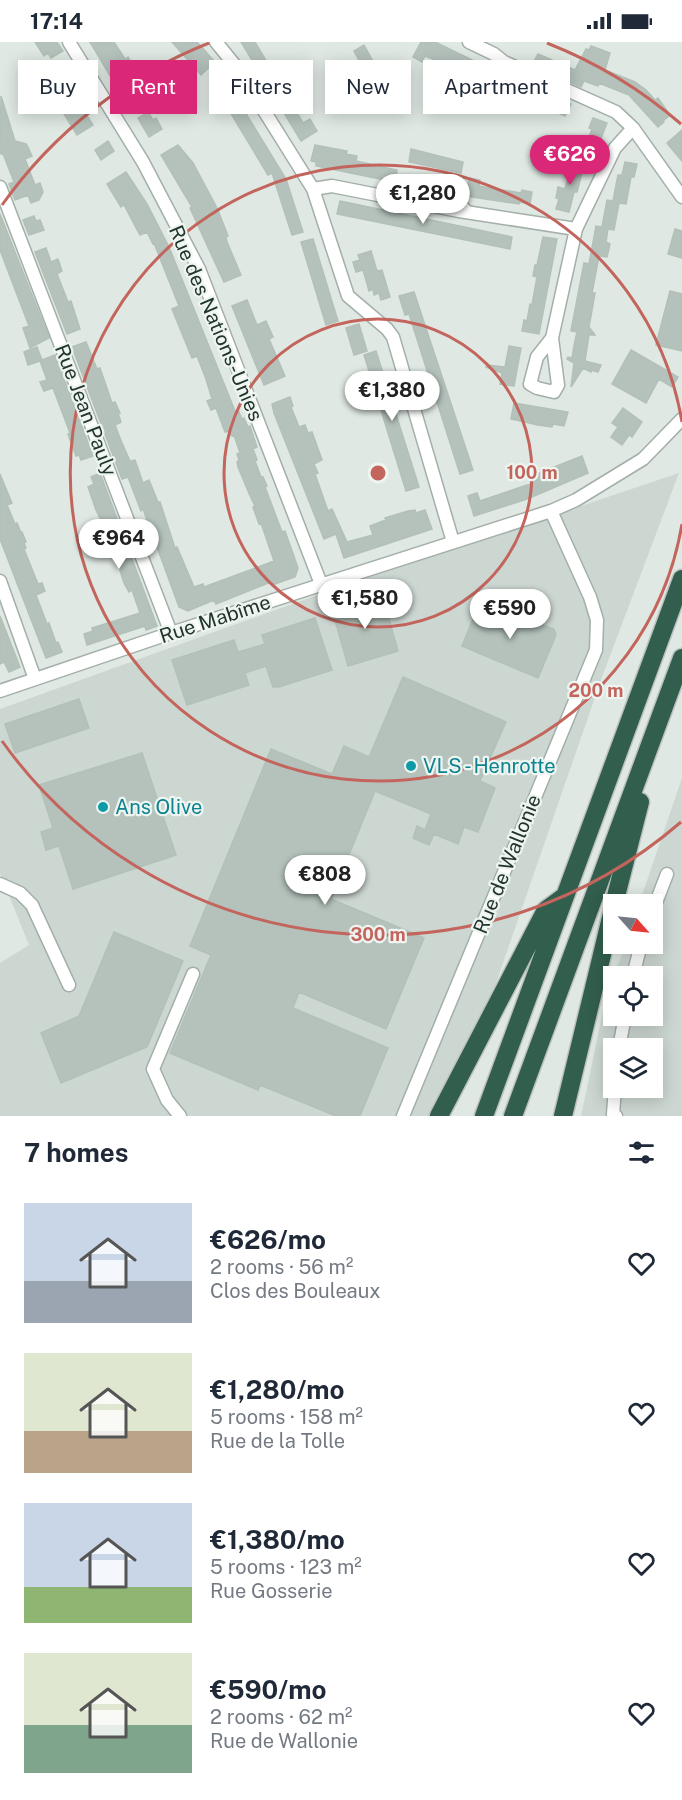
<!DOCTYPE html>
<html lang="en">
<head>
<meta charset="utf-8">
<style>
  body { margin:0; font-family:"Public Sans",sans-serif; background:#f2f2f3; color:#1f2937; height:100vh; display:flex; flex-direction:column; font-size:22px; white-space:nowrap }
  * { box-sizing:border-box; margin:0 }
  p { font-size:20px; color:#747a83 }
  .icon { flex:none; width:33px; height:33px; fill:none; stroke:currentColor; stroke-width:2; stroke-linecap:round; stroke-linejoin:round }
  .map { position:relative; height:1074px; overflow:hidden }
  .sheet { display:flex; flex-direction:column; background:#fff; flex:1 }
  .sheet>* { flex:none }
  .banner { position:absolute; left:18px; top:18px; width:646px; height:54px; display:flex; gap:12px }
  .needle { width:39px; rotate:117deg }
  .tools { position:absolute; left:603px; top:852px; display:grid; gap:12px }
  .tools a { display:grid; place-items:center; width:60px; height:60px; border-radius:0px; background:#fff; box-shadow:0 3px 15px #0003; font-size:30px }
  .price { position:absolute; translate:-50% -51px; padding:0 14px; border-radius:21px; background:#fff; color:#222; font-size:20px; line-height:39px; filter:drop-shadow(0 2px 3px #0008) }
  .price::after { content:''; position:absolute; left:50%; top:36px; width:18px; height:14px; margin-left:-9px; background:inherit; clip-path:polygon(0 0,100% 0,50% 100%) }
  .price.active { background:#db2777; color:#fff }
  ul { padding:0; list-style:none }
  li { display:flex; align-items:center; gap:18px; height:150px; padding:0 24px }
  li span { display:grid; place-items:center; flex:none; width:168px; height:120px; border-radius:0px; color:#555 }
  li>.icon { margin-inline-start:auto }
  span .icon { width:72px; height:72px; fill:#fffc; stroke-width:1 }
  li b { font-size:26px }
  h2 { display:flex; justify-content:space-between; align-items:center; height:72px; padding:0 24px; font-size:26px }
  .pill { padding:0 21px; border-radius:0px; background:#fff; box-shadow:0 3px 15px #0003; font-size:21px; line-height:54px }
  .pill.active { background:#db2777; color:#fff }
  .status { display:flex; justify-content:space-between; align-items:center; height:42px; padding:0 30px; background:#fff; direction:ltr }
  .status svg { height:16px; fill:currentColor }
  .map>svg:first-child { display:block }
  .built { fill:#cdd7d1; fill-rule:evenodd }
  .building { fill:#b4c2bb; stroke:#b2c0b8; stroke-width:1.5 }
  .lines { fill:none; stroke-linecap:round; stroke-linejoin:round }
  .minor-casing { stroke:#a3afa8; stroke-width:15 }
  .highway-casing { stroke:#bdc2c0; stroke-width:21 }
  .minor { stroke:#fff; stroke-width:12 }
  .highway { stroke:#325e4d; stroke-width:18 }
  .ring { fill:none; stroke:#c3655d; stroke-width:3 }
  .culture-dot { fill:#0f9aa8; stroke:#eef5f0; stroke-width:2 }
  .labels { text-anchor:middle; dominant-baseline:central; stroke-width:4.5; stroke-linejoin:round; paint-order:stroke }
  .street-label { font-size:20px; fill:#22352d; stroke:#eef5f0 }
  .culture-label { font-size:20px; fill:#0d838f; stroke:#eef5f0; text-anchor:start }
  .centre { fill:#c3655d; stroke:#eef5f0; stroke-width:3 }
  .ring-label { font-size:18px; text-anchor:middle; font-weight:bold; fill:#c3655d; stroke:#eef5f0; stroke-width:4.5; stroke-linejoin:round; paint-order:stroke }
</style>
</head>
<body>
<div class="status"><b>17:14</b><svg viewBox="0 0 49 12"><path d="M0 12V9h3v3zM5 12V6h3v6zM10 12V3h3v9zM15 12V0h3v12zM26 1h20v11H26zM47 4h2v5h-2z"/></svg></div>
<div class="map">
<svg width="682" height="1074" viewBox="0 0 682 1074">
  <rect width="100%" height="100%" fill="#dfe8e2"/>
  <!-- built -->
  <path class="built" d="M679 431 602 635 450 1074H0V921L29 903 0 831V667L323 551Z
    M682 736V1074H581L604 965 613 937 614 974H652V934H614L626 902H652V862H639ZM614 1006H652V1046H614Z"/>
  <!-- building -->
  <path class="building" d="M35 0H57L63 9 51 16 48 11 44 14Z
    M90 0H114L125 17 128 15 134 25 131 27 138 38 119 49Z
    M172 0H197L215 20 201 33Z
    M241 0H255L303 81 310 77 317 89 301 99Z
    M421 0H435L499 31 500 29 571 62 565 74 534 60 536 55 515 46 511 54 499 48 500 47 477 35 478 33 462 24 460 28 425 14 422 20 413 15Z
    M364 3 386 43 375 48 354 9Z
    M591 4 610 11 605 28 635 40 646 48 655 58 658 56 670 73 663 79 664 80 658 85 629 53 599 41 598 44 584 39 581 45 532 23 538 12 575 28 586 7 589 8Z
    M67 31 74 43 69 46 93 83 77 93 61 67 65 65 64 62 52 41Z
    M223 34 286 137 303 190 292 193 272 131 268 133 212 40Z
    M1 54 15 99 26 102 28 105 32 114 25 117 35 143 40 141 43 150 39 158 31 161 28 153 15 158 9 142 14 140 4 114 2 111 0 112Z
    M148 70 153 78 156 76 162 87 149 95 138 76Z
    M593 76 607 81 598 104 587 100 592 87 589 86Z
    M682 88V119L667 101Z
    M108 99 114 109 101 118 95 108Z
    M178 103 193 121 217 166 228 194 226 195 227 200 241 233 224 240 190 166 192 165 161 113Z
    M315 103 347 109 346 112 357 114 356 119 397 128 395 140 316 124V120L311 119Z
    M411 107 463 120 461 131 409 120Z
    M573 116 585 119 577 150H574L569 170 556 167 559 157 556 156 558 145 565 147Z
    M625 120 637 122 634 135H631L626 162 619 161 614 188 608 187 606 200 610 202 607 215 599 214 592 251H595L589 285 595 293H589L585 319 601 323 598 330 591 328V330L583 326 571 345 574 321 567 317 568 315 572 316 574 304 577 290 571 289 584 221 589 222 596 184 602 185 607 158 613 159 618 133H622Z
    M126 130 147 162 169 205 235 369 238 368 242 377 244 376 248 385 250 384 257 405 253 407 257 418 255 419 261 435H263L267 444 265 445 282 490 285 489 298 526 295 535 272 543 271 540 216 562 214 558 188 569 179 565 143 467 141 469 128 435 122 437 72 305 86 300 97 327 100 326 112 361 115 360 120 371H118L121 380 115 383 122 401 130 419 135 418 143 441 149 438 158 460H160L175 506 177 505 194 545 203 542 204 545 274 519 261 481 259 482 253 465 255 464 251 456 238 425 237 420 239 418 237 412 240 411 234 393 232 394 229 389 225 390 216 366 211 368 207 359 212 357 206 337 197 314 192 316 172 267 179 264 154 201 153 202 147 190 140 193 124 163 121 165 107 142Z
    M469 136 480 138 479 144 521 151 522 148 532 150 530 162 520 160 519 162 466 154Z
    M340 159 512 195 510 207 337 172Z
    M0 172 49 296 30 306 23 286 29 284 0 208Z
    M34 174 36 179 40 178 44 188 29 193 23 178Z
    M675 187 682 189V216L668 212Z
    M543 195 557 197 539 292 522 289 524 278 527 279 530 262 532 263 537 235 533 234 535 223H537Z
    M313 197 338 279 326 283 301 200Z
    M46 206 51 220 58 217 62 229 57 232 68 260 71 259 80 287 67 292 35 210Z
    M371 209 377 229 382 228 390 255 381 258 379 251 374 253 373 247 369 249 363 228 356 230 353 220 360 218 358 213Z
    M670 249 682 252V309L656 303Z
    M414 250 473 428 460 432 409 272 405 273 399 254Z
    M247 258 257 283 266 279 273 295 269 297 285 334 264 343 232 264Z
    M359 282 367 309 354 313 346 286Z
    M509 304 521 306 514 344 500 342 502 331 486 325 487 323 505 325Z
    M37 305 42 318 55 313 93 414 81 418 79 413 76 414 68 392 70 391 53 346 44 349 40 340 47 338 40 319 28 323 24 310Z
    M631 308 678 335 672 345 659 337 646 361 612 342Z
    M376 309 419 445 406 449 364 313Z
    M290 355 293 364 291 365 299 385 305 383 308 391 312 390 322 418 314 422 318 431 315 432 328 469 332 467 347 500 373 493 370 484 386 478 385 476 408 469 415 468 416 471 425 468 432 487 344 516 336 492 324 497 274 371 272 362Z
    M514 361 568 370 564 384 553 382 552 385 538 383 511 377Z
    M623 366 642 380 632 395 629 393 622 403 611 395 618 385 612 381Z
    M582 414 588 431 527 457 474 474 468 454 477 451 480 459 524 444 531 442 529 435Z
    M100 431 157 584 146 588 145 584 87 603 84 592 93 589 92 586 140 571 132 548 129 550 124 541 110 497 96 468 88 445 94 442 91 435Z
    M0 432 12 461 7 463 15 482 17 481 21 491 22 490 26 500 24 501 26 506 24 507 38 542 42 541 45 549 36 553 47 582 49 581 56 601 58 600 62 610 46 616 0 497Z
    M382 552 398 609 348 624 332 568Z
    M479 562 530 583 531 579 554 587 556 593 538 636 462 604Z
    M0 574 20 625 9 630 4 620 0 622Z
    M315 576 332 628 279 645H273L266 624 245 631 249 643 187 663 172 618 234 598 238 610 265 602 262 593Z
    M403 635 506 680 480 739 495 746 478 790 464 785 458 802 434 792 429 803 413 796 417 784 425 788 431 772 375 749 331 857 424 896 386 987 299 950 293 966 388 1006 360 1074H336L260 1043 258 1048 170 1011 211 913 190 904 271 707 332 732 344 704 369 715Z
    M79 657 89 686 15 711 5 682Z
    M142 711 176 813 73 847 59 804 46 808 41 790 53 786 39 743Z
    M114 890 183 919 147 1005 61 1041 41 991 79 974Z"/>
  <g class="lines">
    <defs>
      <path id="minor" d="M69 0 143 120 199 227 321 542
        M216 0 238 27 313 147 348 254 387 287 393 295 453 500
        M469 0 494 12 504 20 616 70 633 86 682 155
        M0 145 171 591
        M313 147 332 144 459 169 576 187
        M388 154 398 148 459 161 467 170
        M552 296 558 343 554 350 537 346 530 342 537 315 552 296 576 187 615 106 633 86
        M0 539 35 637
        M0 649 171 591 551 469 576 458 643 417 682 377
        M0 842 20 851 32 863 69 943
        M652 871 667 832
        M633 934 641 902
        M619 1006 625 974
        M615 1046 613 1072 616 1074
        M180 1074 167 1058 153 1027 193 932
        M403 1074 596 608 597 578 590 555 551 469"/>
      <path id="highway" d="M614 862 640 760
        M439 1074 546 868 565 854
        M484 1074 682 537
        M513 1074 682 616
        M563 1074 614 863"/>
    </defs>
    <!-- minor casing -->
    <use href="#minor" class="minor-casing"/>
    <!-- highway casing -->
    <use href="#highway" class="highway-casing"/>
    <!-- minor -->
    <use href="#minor" class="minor"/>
    <!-- highway -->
    <use href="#highway" class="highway"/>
  </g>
  <!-- distance rings -->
  <g class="ring">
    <circle cx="378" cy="431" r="154"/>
    <path d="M682 482A308 308 0 1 1 682 380"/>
    <path d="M681 780A462 462 0 0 1 2 699M2 163A462 462 0 0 1 209 1M547 1A462 462 0 0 1 681 82"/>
  </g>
  <!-- markers -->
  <g class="culture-dot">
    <circle cx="411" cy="724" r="6"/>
    <circle cx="103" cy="765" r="6"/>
  </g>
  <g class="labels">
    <!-- street labels -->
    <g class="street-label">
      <text transform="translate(216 281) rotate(67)">Rue des Nations-Unies</text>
      <text transform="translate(86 368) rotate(69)">Rue Jean Pauly</text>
      <text transform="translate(215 577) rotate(-18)">Rue Mabîme</text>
      <text transform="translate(507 822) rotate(-68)">Rue de Wallonie</text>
    </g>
    <!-- culture labels -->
    <g class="culture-label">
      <text x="423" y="724">VLS - Henrotte</text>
      <text x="115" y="765">Ans Olive</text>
    </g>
  </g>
  <circle cx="378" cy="431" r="9" class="centre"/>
  <g class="ring-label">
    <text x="532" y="437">100 m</text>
    <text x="596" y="655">200 m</text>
    <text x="378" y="899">300 m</text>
  </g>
</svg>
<div class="tools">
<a><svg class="needle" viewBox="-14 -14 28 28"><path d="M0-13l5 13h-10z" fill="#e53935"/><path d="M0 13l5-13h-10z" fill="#747a83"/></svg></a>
<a><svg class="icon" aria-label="locate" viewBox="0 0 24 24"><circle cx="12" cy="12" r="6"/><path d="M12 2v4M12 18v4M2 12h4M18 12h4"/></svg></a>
<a><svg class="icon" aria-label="layers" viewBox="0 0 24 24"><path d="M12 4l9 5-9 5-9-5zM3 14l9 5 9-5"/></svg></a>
</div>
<b class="price active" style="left:570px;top:144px">€626</b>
<b class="price" style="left:423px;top:183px">€1,280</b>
<b class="price" style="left:392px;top:380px">€1,380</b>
<b class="price" style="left:119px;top:528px">€964</b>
<b class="price" style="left:365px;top:588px">€1,580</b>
<b class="price" style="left:510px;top:598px">€590</b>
<b class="price" style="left:325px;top:864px">€808</b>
<div class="banner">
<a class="pill">Buy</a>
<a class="pill active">Rent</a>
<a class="pill">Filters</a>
<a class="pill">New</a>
<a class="pill">Apartment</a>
</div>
</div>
<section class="sheet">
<h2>7 homes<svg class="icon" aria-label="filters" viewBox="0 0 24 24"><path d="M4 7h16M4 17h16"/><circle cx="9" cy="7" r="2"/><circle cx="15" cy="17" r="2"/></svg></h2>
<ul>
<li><span style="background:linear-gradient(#c9d6e8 65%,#9aa5b1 0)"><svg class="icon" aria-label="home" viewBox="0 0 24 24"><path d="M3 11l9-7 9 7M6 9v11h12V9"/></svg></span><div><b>€626/mo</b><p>2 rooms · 56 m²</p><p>Clos des Bouleaux</p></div><svg class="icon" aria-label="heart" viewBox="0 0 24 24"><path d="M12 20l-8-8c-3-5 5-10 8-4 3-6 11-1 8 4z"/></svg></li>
<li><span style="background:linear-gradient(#dfe7d0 65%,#b9a48a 0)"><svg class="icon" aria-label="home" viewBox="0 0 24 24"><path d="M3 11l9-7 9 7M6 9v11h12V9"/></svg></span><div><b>€1,280/mo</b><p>5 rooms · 158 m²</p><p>Rue de la Tolle</p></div><svg class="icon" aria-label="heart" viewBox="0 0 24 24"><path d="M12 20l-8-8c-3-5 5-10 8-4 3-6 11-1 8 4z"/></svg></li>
<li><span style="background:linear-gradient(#c9d6e8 70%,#8fb573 0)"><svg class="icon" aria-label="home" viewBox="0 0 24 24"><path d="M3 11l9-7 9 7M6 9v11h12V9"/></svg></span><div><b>€1,380/mo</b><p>5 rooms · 123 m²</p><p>Rue Gosserie</p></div><svg class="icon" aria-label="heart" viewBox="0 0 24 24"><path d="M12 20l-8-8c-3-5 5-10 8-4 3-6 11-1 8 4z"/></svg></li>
<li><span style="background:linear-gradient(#dfe7d0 60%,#7fa58c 0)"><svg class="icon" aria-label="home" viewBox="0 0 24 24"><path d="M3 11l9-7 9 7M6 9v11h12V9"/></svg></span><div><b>€590/mo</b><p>2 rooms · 62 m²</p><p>Rue de Wallonie</p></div><svg class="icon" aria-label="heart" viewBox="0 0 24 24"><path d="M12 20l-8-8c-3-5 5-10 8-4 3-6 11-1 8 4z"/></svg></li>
</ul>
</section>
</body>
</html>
